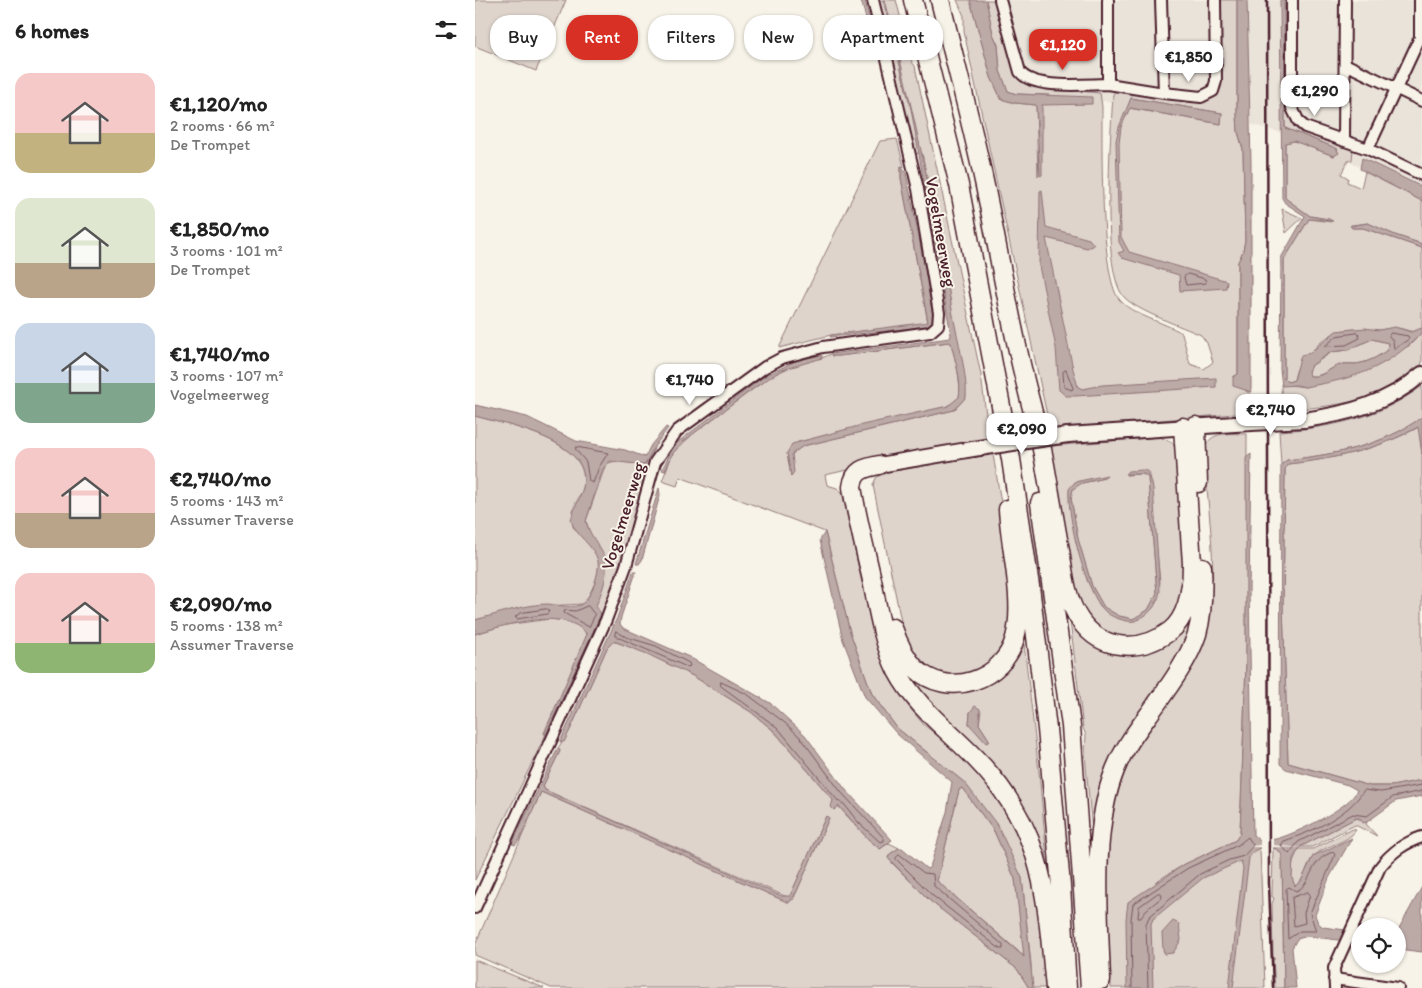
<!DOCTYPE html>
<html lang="en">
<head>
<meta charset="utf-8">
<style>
  body { margin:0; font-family:Itim,sans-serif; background:#f6f6f6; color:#222; height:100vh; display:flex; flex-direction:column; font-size:19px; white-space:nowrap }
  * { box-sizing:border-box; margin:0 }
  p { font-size:16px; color:#767676 }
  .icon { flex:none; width:28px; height:28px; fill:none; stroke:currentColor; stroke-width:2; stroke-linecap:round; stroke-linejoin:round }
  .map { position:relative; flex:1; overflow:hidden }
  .drawer { display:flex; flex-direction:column; background:#fff; width:475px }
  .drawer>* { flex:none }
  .top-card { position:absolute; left:15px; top:15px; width:475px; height:45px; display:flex; gap:10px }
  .fabs { position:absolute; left:876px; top:918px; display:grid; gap:10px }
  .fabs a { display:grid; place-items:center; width:55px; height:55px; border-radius:50%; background:#fff; box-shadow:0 1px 4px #0004; font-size:25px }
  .price { position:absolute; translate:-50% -42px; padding:0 11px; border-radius:10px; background:#fff; color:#222; font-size:16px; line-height:32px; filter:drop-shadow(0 1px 2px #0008) }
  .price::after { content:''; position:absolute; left:50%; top:30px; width:15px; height:11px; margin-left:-8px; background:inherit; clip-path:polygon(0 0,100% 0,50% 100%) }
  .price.active { background:#d93025; color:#fff }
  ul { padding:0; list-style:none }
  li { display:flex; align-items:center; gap:15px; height:125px; padding:0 15px }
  li span { display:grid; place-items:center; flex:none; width:140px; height:100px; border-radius:15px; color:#555 }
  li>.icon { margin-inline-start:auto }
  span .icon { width:60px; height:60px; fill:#fffc; stroke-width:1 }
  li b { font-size:21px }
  h2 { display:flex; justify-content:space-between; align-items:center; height:60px; padding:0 15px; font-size:21px }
  .pill { padding:0 18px; border-radius:20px; background:#fff; box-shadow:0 1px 4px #0004; font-size:18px; line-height:45px }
  .pill.active { background:#d93025; color:#fff }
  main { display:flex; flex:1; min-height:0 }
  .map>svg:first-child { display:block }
  .built { fill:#eae3da }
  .green { fill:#ded4cc; stroke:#947a7c; fill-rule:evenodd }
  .water { fill:#bcaaa7; stroke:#8e7275; fill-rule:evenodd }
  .pier { fill:#f7f3e8 }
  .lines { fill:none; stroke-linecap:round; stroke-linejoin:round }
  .shore { stroke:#78575d; stroke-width:1 }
  .minor-casing { stroke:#4a1f2b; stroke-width:14 }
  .secondary-casing { stroke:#4a1f2b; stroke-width:18 }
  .motorway-casing { stroke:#4a1f2b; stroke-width:21 }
  .minor { stroke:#f7f3e8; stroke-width:10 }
  .secondary { stroke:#f7f3e8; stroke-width:14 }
  .motorway { stroke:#f7f3e8; stroke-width:18 }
  .rail { stroke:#4a1f2b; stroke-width:2.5 }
  .secondary-bridge-casing { stroke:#4a1f2b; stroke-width:18; stroke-linecap:butt }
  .secondary-bridge { stroke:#f7f3e8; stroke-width:14 }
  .labels { text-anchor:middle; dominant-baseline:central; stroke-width:4; stroke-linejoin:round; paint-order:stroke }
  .street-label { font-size:18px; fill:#4a1f2b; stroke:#f7f3e8 }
</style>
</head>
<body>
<main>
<section class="drawer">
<h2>6 homes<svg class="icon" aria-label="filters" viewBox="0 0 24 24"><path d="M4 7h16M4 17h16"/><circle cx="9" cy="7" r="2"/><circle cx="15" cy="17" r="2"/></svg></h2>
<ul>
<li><span style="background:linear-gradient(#f6c9c9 60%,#c2b280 0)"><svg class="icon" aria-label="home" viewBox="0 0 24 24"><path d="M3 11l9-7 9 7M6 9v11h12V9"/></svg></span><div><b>€1,120/mo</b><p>2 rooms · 66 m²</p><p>De Trompet</p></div></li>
<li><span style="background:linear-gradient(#dfe7d0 65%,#b9a48a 0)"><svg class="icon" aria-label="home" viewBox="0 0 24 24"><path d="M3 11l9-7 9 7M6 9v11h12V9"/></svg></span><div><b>€1,850/mo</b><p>3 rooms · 101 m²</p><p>De Trompet</p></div></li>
<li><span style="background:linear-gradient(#c9d6e8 60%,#7fa58c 0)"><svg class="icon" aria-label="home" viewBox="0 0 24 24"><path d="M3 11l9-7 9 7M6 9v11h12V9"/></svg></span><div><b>€1,740/mo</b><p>3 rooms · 107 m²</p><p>Vogelmeerweg</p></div></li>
<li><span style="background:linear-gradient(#f6c9c9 65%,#b9a48a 0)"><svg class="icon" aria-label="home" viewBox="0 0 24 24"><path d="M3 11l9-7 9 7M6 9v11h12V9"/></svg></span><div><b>€2,740/mo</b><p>5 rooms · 143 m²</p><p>Assumer Traverse</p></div></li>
<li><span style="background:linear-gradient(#f6c9c9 70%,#8fb573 0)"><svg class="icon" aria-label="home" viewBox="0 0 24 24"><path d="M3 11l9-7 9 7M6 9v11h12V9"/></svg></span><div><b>€2,090/mo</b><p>5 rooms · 138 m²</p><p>Assumer Traverse</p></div></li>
</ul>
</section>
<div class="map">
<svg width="947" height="988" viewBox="0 0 947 988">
  <rect width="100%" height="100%" fill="#f7f3e8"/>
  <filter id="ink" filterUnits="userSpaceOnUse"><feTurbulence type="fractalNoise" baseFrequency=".02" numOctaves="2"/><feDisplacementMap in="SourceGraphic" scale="10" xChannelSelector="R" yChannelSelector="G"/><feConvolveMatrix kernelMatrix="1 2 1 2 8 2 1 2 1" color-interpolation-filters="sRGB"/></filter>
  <g filter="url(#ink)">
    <!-- built -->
    <path class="built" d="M502 0H947V196L821 137 775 124 656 103 528 95Z"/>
    <!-- green -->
    <path class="green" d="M0 0H91L61 71 0 46Z
      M401 0H421L437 62 440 66 506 375 514 438 350 475 352 485 362 488 367 492 398 633 413 675 434 707 449 725 476 746 509 777 534 809 563 882 575 988H557L556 964 547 878 490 783 422 728 397 694 375 632 350 532 205 477 202 486 187 481 198 453 220 432 296 376 322 364 347 358 356 354 357 356H364L474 342 476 343C480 360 487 381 484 398L473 406 323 442 312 453 316 476 317 454 328 446 479 410 491 397 467 251 447 153 437 154Z
      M482 0H495L516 77 526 99 540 103 561 105 563 176 566 107 575 95 541 94 533 91 525 71 523 45 518 34 511 0H522L542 77 554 86 625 93 627 107C627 141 625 276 644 299 656 315 689 322 707 333L715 364 729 369 738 362 732 343 726 335C706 326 664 312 650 298 625 275 636 131 638 94L642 90 725 103 739 96 746 88V0H762V114L763 132 768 149 770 240 768 251 763 262V374L758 378 772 392H776L772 413 575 429 489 32V16ZM656 98 747 113 746 124 653 108Z
      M809 0H813L814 115 824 128 878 149 877 160 873 161 866 174 873 178 872 182 886 188 890 172 947 201V244L920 235 893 223 876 225 877 228H888L947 248V328C937 335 933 329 922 328 916 327 909 330 903 330 870 328 859 327 836 352 825 363 822 364 819 380L813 382 809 379V260L834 219 856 222 855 219 835 216 810 198V143L819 141 859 156 863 149 810 128Z
      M422 139 429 167 426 166V178L453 323 356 335 304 348 405 141Z
      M807 209 827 218 811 233Z
      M947 333V364C899 403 867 406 807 410L806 384 830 387 934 346Z
      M897 339 913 343 912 350C903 357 892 363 880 364 874 364 870 363 864 365 853 369 848 377 835 376L833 371 836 366 857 352 873 350Z
      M947 386V417C906 447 861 454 812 460L806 465 804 431C855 428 905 418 947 386Z
      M0 416C32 425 107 439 109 479 110 492 100 500 98 511 97 516 98 522 98 527 105 535 115 544 121 554 129 568 117 592 108 604L87 605 0 620Z
      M944 427 947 454V780L917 786H895L813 763 808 606 810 469 812 464C859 459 902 450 944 427Z
      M772 434 771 664 765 833 761 840 710 864 680 882 785 848 790 988H636C634 913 622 830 655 760 672 724 694 691 713 657 719 646 731 633 733 621 745 564 730 503 730 447 737 430 756 434 772 434Z
      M685 437 698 443 702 454 709 579 702 612 685 630 658 639 636 635 624 628 615 620 604 602 598 578 575 446ZM674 472 685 582 680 606 659 621 641 618 625 606 612 580 601 540 594 494 600 482 632 476 622 480 602 484 598 489 596 498 603 539 617 586 629 608 644 616 658 619 673 610 682 593 673 477 667 474 651 475Z
      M179 447 165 506 131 614H126L120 606 130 577 111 521 131 464 140 461 170 465Z
      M518 454C525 500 550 621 523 657 512 672 495 673 479 675 452 679 437 651 428 631L398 485 401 478 408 473Z
      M593 604 655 652 721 604 710 650 659 726 618 842 610 755 611 735 608 728Z
      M75 619 98 622 110 631 111 638 69 733 71 734 0 880V634L30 625Z
      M548 625 549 644 564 772 575 892 559 836 440 693 427 660 493 688ZM506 711 504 724 513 738 494 724 495 712Z
      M138 641 172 653 218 676 276 712 299 731 358 800 359 810 363 806 393 839 405 849 414 843 424 848 415 854 413 858 418 864 454 900 542 969 554 988H76L0 955V945L66 792 303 898 318 900 322 891 354 818 351 816 315 896 312 897 70 790 68 786 85 751 83 748 95 730 132 648Z
      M487 788 519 831 540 879 550 957 462 881 484 790Z
      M881 818 892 822 891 824 902 836 880 825 837 847H825Z
      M878 829 881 830C872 844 851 844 839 856 830 865 831 880 820 886 813 875 818 859 824 849H838Z
      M798 848 804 850 807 855 809 988H800L798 960 800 959 798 958 797 904 799 898 797 897Z
      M0 960 69 988H0Z"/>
    <!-- water -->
    <path class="water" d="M386 0H390L404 55 400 53Z
      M408 0H410C437 104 460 209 478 315 482 337 493 377 491 397L479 410 328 446 317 454 319 472 316 476 312 453 317 444 387 425 473 406 484 397C487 381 480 360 476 343L474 342 364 356H357L356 354 475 338 476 335 436 109Z
      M495 0H511L518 34 523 45 525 71 533 91 541 94 617 97V104L567 105V175L565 176 561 105 540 103 526 99 516 77Z
      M762 0H772L776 163V392L758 386V377L763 374V262L768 251 770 240 768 149 763 132 762 114Z
      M805 0H809L810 128 861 148 864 153 859 156 819 141 810 143V198L835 216 858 221 834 219 809 260V379L813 382 819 380 826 355 835 353 861 331 890 328 904 330 920 327 936 332 947 328V333C909 370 881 378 830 387L822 385 807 386 805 369 806 258 830 216 810 203 807 198ZM897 339 913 343 912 350C903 357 892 363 880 364 874 364 870 363 864 365 853 369 848 378 835 376L833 371 836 366 856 352 873 350Z
      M656 98 747 113 746 124 655 108 646 127 644 144 646 237 654 252 752 281 751 288 705 291 704 275 647 258 643 253 649 251 644 242 641 141 644 127Z
      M887 158 947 187V201L885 169Z
      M426 166 431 173 434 188 457 302 458 322 454 326 447 327 355 337 356 335 453 322 426 178Z
      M567 190 571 227 614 239 619 245 612 248 571 238 598 369 603 387 608 389 627 385 741 378V387L600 396H591L584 390 581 348 564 266 565 191Z
      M893 223 920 235 947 244V248L888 228H877L875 226Z
      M347 355V358L307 370 280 387 209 441 198 453 190 471 187 470 199 445 287 378 322 360Z
      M0 405 52 417 101 441 150 450 170 457 176 445 191 427 193 428 179 447 170 465 135 461 128 469 111 521C114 535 124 544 129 556 135 573 127 591 121 606L126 614 71 734H69L112 634C89 606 30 625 0 634V620C23 614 47 605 71 604 81 604 100 610 108 603 117 596 125 571 123 561 119 545 100 536 96 520 99 506 109 494 109 480 109 439 32 425 0 416Z
      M947 417V454L943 427C902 450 859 459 813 464L810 469 808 606 813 763 895 786H917L947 780V796L921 801 892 822 888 823 885 818H881L825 847 818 859 817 878 820 886 826 881 838 856 877 838 854 878 840 915 843 923 848 927 885 932V943L833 936 822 939 817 948 821 988H809L807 855 802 849C790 847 780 846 774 858L758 988H754L768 868 766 861 728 878 678 919 676 924 678 988H652L651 919 653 902 710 864 761 840 765 833 771 664V458L776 454 774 589 778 835 785 841C790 840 796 840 801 839 818 835 877 807 882 790L873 785 811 769 805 764 806 465 812 460C861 454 906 447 947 417Z
      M668 470 674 472 678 488 685 591C683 603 677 612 666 618 661 622 654 622 648 620 640 618 633 615 628 609 609 588 592 516 594 489L600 482 632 475 630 478 607 483 598 489 596 498 603 539 617 586 629 607 644 616 658 619 673 610 682 593 673 477 671 474H650L653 471Z
      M184 488 185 495 167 560 164 564H161Z
      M350 532 375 632 397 694 422 728 490 783 523 826 547 878 558 988H554L542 969 454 900 413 858 415 854 424 848H427L452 869 455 867 472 812 477 782 422 734 390 697 368 640 345 540ZM487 788 519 831 540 879 549 957 462 881 484 790Z
      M158 572H161L146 617 145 624 148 628 214 657 295 703 330 735 370 789 417 840 405 849 393 839 364 806 359 810 356 807 358 800 299 731 276 712 218 676 172 654 139 641 132 648 95 730 89 742H85L142 618Z
      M500 706 505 709 504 724 515 741 511 743 494 724 495 712Z
      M83 748 85 751 68 786 70 790 306 896H315L351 816 354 818 322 891 314 903 66 792 45 839 40 845 37 844Z
      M947 887V952L923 949V930Z
      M698 921 704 924 706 940 698 953 690 954 688 950 687 933Z"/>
    <!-- pier -->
    <path class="pier" d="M798 837V845L828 848 798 847V851H785V847H776L766 861 776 846 785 845V838Z"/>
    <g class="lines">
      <!-- shore -->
      <path class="shore" d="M713 274 730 279 731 283 711 285 709 277Z
        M883 333 885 338 871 345 850 346 862 336Z
        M916 333 933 336 934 339 919 349 918 341 914 336Z
        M591 370 598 388 597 390 589 387 588 372Z
        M101 447 133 453 124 467 118 483 114 481 111 462 101 450Z
        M113 606 120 615 114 627 89 613 90 610 100 611Z
        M72 609 74 612 72 614 42 619 40 617 45 613Z
        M141 631 151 637 181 646 214 663 215 666 212 667 140 636Z
        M246 682 272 694 310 723 326 738 366 792 409 838V841L405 842 383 822 369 804 363 801 303 728 246 686Z
        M947 785 906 792 889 790C874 815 837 832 809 841L806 845 814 854 823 842 878 814 892 816 918 797 947 791
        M858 852 860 855 835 913 841 931H825L813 939 811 889 814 887 821 891C839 884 832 860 858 852Z
        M424 854 449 873 458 874 459 886 528 945V949H525L458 896 421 859Z
        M833 892 835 895 829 913 830 923 819 926 817 898Z
        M683 893H686L687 897 670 911 666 918H663L664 907Z
        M657 988 656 919 658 904 713 868 763 845 773 837 778 845 769 856 754 860 725 874 674 917 671 924 673 988"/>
      <defs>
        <path id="minor" d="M525 0 545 72C559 90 611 84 633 84V0
          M686 0 689 93 726 97 738 91 741 81 740 0
          M817 0V108L824 122 830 127 893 149 947 175
          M945 37V0
          M870 64 947 101
          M633 84 689 93
          M869 141 870 0
          M893 149 947 33
          M0 908 131 620 151 566 180 462 202 431 290 367 307 358 348 347 455 332 463 325 464 313 443 189 398 0
          M859 979 923 988
          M860 988 859 968 905 867C917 852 929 843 947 837"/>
        <path id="secondary" d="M829 420C872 414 914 403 947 374
          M593 435 760 424
          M404 465 498 449"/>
        <path id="motorway" d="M438 0 484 185 536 459 555 586 572 729 586 886 592 988
          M465 0C480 62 497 124 510 186 522 242 531 299 544 355 551 388 561 421 568 454 574 486 579 518 585 550 589 574 591 600 605 620 626 651 666 653 695 631 714 616 717 587 717 564L708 427
          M721 426 723 483
          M404 465C389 468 379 470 377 487 382 518 390 549 397 580 403 610 408 643 422 671 441 707 473 730 500 758 570 829 571 895 580 988
          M565 503 596 726 615 988
          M418 628C423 643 429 656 440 668 473 700 529 680 540 638 550 602 535 547 533 509
          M626 980C624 916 616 830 640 770 650 745 665 727 680 706 695 685 714 659 722 634 728 613 728 588 727 567"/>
      </defs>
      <!-- minor casing -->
      <use href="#minor" class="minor-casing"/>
      <!-- secondary casing -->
      <use href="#secondary" class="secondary-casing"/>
      <!-- motorway casing -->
      <use href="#motorway" class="motorway-casing"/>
      <!-- minor -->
      <use href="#minor" class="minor"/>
      <!-- secondary -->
      <use href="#secondary" class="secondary"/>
      <!-- motorway -->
      <use href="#motorway" class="motorway"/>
      <!-- rail -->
      <path class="rail" d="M792 0 794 884 798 988"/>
      <defs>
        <path id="secondary-bridge" d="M760 424 829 420
          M498 449 593 435"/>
      </defs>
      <!-- secondary-bridge casing -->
      <use href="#secondary-bridge" class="secondary-bridge-casing"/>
      <!-- secondary-bridge -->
      <use href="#secondary-bridge" class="secondary-bridge"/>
    </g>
  </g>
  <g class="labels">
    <!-- street labels -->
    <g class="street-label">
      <text transform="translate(466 232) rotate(80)">Vogelmeerweg</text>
      <text transform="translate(148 516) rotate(-73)">Vogelmeerweg</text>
    </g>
  </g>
</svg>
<div class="fabs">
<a><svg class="icon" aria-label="locate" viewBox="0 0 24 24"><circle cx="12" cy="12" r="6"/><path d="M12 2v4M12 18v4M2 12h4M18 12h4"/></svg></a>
</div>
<b class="price active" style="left:588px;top:71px">€1,120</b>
<b class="price" style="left:714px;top:83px">€1,850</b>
<b class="price" style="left:840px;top:117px">€1,290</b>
<b class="price" style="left:215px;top:406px">€1,740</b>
<b class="price" style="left:796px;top:436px">€2,740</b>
<b class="price" style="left:547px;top:455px">€2,090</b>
<div class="top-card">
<a class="pill">Buy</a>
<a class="pill active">Rent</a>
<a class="pill">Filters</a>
<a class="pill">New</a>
<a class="pill">Apartment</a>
</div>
</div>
</main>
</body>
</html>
